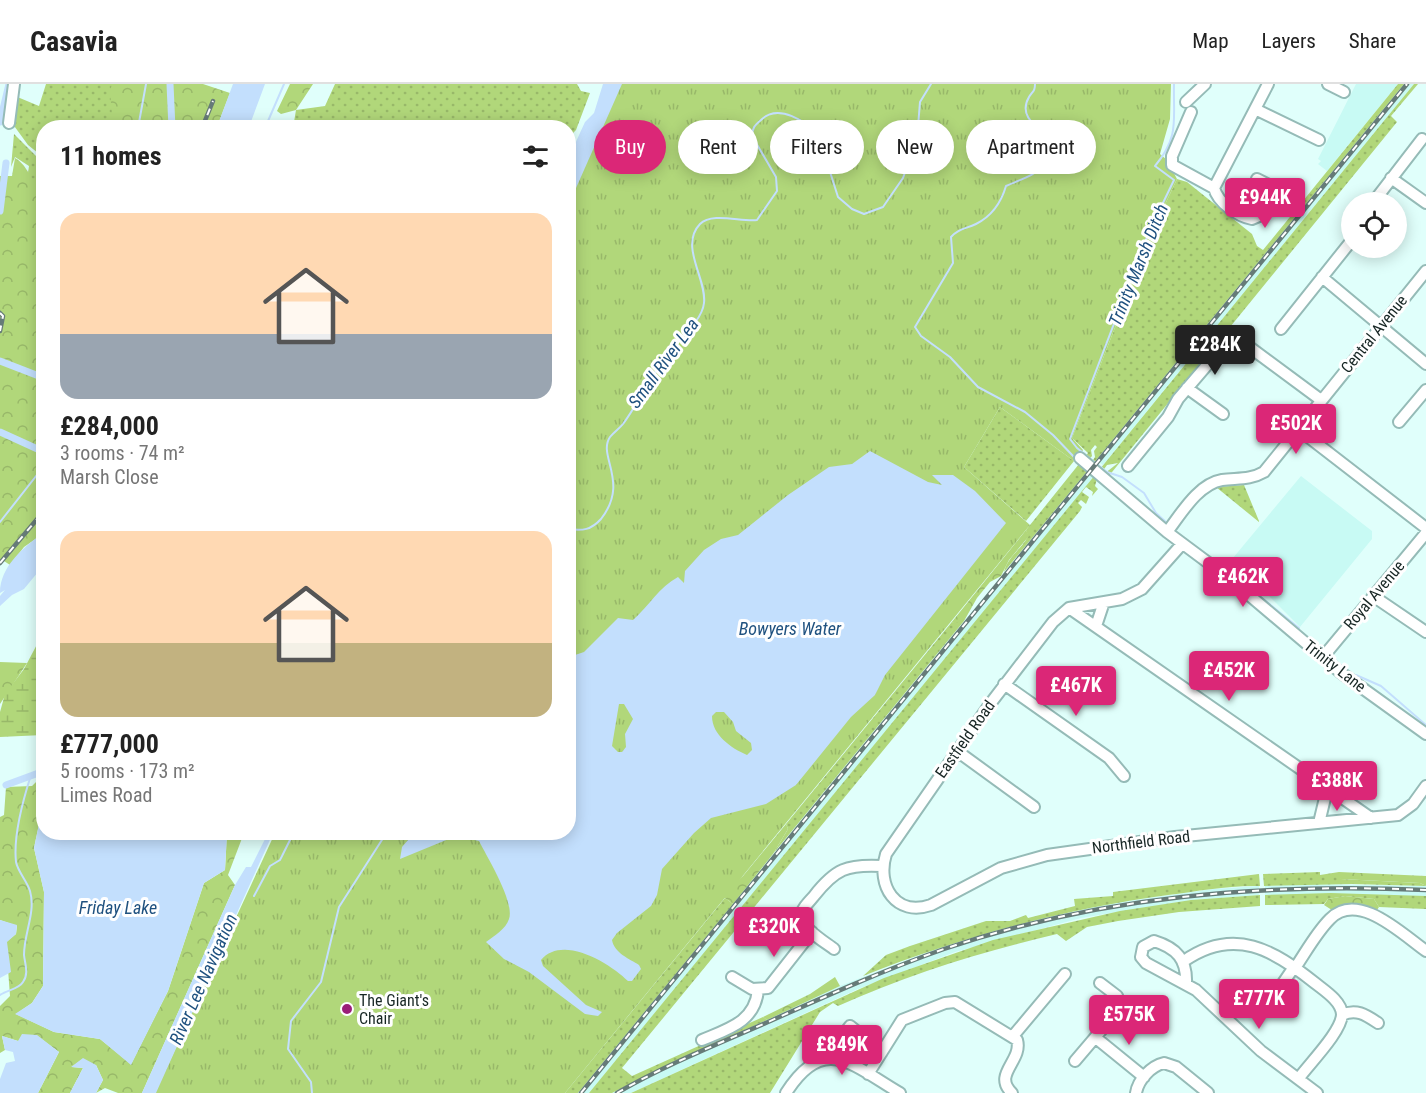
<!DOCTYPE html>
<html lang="en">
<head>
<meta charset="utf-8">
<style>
  body { margin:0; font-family:"Roboto Condensed",sans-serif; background:#f6f6f6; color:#222; height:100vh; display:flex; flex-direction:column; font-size:22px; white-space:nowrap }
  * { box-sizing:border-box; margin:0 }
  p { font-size:20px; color:#767676 }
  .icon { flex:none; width:33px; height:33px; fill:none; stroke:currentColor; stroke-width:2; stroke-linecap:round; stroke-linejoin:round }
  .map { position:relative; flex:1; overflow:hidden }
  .side { position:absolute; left:36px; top:36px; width:540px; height:720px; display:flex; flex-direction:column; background:#fff; border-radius:24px; box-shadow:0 3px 15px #0003 }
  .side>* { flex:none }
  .banner { position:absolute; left:594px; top:36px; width:570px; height:54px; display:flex; gap:12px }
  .buttons { position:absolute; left:1341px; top:108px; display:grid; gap:12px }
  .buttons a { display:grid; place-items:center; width:66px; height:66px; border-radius:50%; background:#fff; box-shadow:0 3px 15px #0003; font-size:30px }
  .price { position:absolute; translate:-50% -51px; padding:0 14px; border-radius:6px; background:#db2777; color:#fff; font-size:20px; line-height:39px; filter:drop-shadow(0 2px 3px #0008) }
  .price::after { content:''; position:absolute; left:50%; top:36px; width:18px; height:14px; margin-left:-9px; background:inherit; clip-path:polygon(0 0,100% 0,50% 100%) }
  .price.on { background:#222; color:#fff }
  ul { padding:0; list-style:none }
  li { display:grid; align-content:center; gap:12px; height:318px; padding:0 24px }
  li span { display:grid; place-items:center; height:186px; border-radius:18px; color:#555 }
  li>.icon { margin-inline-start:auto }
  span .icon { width:108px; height:108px; fill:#fffc; stroke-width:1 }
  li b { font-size:26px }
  h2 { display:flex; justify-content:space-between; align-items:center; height:72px; padding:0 24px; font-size:26px }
  .chip { padding:0 21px; border-radius:27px; background:#fff; box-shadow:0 3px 15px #0003; font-size:21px; line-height:54px }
  .chip.on { background:#db2777; color:#fff }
  header { display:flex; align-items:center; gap:36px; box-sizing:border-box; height:84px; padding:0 30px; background:#fff; border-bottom:2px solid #e0e0e0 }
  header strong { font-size:28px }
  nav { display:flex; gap:33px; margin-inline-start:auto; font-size:21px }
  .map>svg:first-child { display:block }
  .built { fill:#c8faf4 }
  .grass { fill:url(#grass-dots) }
  .forest { fill:url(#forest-crowns) }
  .wetland { fill:url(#wetland-marsh) }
  .park { fill:url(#park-tufts) }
  .water { fill:#c3dffd; fill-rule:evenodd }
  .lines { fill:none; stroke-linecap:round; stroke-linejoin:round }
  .stream { stroke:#c3dffd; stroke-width:2 }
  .canal { stroke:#c3dffd; stroke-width:7 }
  .minor-casing { stroke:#95bbb7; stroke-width:14 }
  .minor { stroke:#fff; stroke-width:10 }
  .rail-casing { stroke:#667b78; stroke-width:4.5 }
  .rail { stroke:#fff; stroke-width:2; stroke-dasharray:7; stroke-linecap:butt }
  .poi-dot { fill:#9a1f78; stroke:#fff; stroke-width:2 }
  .labels { text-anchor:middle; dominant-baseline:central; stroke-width:6; stroke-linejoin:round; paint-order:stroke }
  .street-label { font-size:16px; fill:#172624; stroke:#fff }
  .poi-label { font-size:16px; fill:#172624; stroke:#fff; text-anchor:start }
  .water-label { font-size:18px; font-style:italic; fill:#1f517f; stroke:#fff }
</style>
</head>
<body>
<header>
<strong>Casavia</strong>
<nav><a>Map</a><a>Layers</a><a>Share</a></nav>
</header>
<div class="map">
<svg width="1426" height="1009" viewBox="0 0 1426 1009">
  <defs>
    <pattern id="grass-dots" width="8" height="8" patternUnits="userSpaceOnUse" patternTransform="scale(1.5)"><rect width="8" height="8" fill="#b1d77a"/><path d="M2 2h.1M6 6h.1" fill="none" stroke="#98b869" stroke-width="1.8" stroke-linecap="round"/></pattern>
    <pattern id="forest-crowns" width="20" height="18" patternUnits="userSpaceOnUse" patternTransform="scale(1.5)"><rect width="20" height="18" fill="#b1d77a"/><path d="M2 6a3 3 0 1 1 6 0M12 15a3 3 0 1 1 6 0" fill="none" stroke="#98b869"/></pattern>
    <pattern id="wetland-marsh" width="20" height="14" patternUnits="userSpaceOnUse" patternTransform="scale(1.5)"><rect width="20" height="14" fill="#b1d77a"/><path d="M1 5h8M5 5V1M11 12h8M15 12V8" fill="none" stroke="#98b869"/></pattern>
    <pattern id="park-tufts" width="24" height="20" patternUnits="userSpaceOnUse" patternTransform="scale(1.5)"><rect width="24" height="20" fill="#b1d77a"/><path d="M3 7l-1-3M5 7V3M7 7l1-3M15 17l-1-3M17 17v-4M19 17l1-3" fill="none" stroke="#98b869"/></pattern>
  </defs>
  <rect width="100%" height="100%" fill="#e0fffb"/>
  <!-- built -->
  <path class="built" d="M1356 0H1398L1327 87 1318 80 1321 77 1318 75Z
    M1404 0H1414L1103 381 1096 376Z
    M1089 385 1096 390 644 942 589 1009H578Z
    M1301 392 1372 447V455L1300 543 1265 508 1228 480Z
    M1305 800 1426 802V812L1265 811V802Z
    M1259 802V811L1191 816 1081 834 955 868 858 905 631 1009H612L677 976 840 902 948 860 1032 836 1108 820 1213 805Z"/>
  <!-- grass -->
  <path class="grass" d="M46 0H124L115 43 44 44 43 73 28 61 12 39 15 12 39 22Z
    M335 0H577L581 7 590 9 576 46 569 53 568 44H293L296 26 325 22Z
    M1398 0H1404L1093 380 1091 379 1095 373 1094 367 1097 363 1095 361 1091 366 1092 372 1088 377 1084 374 1088 369 1072 354 1153 146 1177 95 1187 98 1252 150 1257 162 1263 166Z
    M1414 0H1418L1391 32 1397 38 1108 393 1104 390 1118 379 1107 381 1102 388 1100 385Z
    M14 50 43 79V98L37 108 26 103 29 82 15 73 11 83Z
    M1000 323 1074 377 1026 437 964 383Z
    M1079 380 1089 385 1004 488C1008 472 1022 465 1028 452L1026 446Z
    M1095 391 1097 395 1095 402 1098 405 1092 412 1093 408 1086 403 1082 408 1089 413 1086 420 1081 416 1078 419 1082 423 1080 427 622 984 632 992 763 933 767 936 677 976 612 1009H589Z
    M1244 401 1259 437V438L1216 403Z
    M957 537H964L773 770 788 745 786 740 951 539Z
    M1320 788V791L1339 788 1341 795 1420 799 1426 802 1352 800 1264 802 1263 790Z
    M1259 790 1260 802C1230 801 1198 807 1168 811 1063 825 962 853 863 892L886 871 910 862 986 837H1010L1026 831 1028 834 1075 822 1074 815 1113 812V808Z
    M1331 809 1426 812V825L1379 823 1374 815 1345 812 1328 815 1324 820 1265 821V811Z
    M1260 811V822L1179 828 1118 837 1087 843 1066 857 1057 850C981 868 909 890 838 922L833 919 820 928 770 1009H631L884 894 993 856 1120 827 1191 816Z
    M725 814 733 820 578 1009H565Z"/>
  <!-- forest -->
  <path class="forest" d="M112 0H203L230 9 217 43H113L110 7Z
    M290 0H313L296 26 281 30 277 27Z
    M15 74C29 82 29 97 43 105L44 449 24 463 10 481 4 477 0 481V92H12Z
    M1026 446 1029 452 1009 476 1001 492 990 498 977 514 964 537 951 539Z
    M0 578 27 579 0 620Z
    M43 691V721L34 764 44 808 43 902 32 919 16 930 54 948 100 955 131 980 168 907 204 799 225 786 227 749H244L228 791 235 801 142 1009H118L105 1004 96 1009 103 996 96 981 72 983 83 984 70 1009H38L59 968 37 952 18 957 2 952 5 966 0 969V922L10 912 6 858 16 850 17 842 0 836V733L4 731 6 703 32 702Z
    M786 740 788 745 773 770 733 820 725 814 712 818 743 792Z
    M1339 788 1426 792V802L1420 799 1341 795 1337 794Z
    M1345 812 1374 815 1379 823 1377 826 1365 823 1335 828 1324 821 1328 815Z
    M835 893 840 902 767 936 763 933 810 910Z"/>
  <!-- wetland -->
  <path class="wetland" d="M43 549V651L0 653V628L5 610 24 585Z"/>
  <!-- park -->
  <path class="park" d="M619 0H1171L1170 35 1160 70 1167 76 1177 95 1153 146 1072 354 1083 366 1074 377 1000 323 964 383 1030 441 565 1009H155L275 749 568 748 569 110Z"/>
  <!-- water -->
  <path class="water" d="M233 0H265L249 43H217Z
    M603 0H622L569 120V73L585 38 594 29Z
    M870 367 928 398 942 401 932 391H953L975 407 1006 439 885 591 875 611 851 633 796 701 766 720 711 734 694 749 662 785 657 811 651 822 617 849 612 856C614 869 630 875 639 881L641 885 632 897H628C610 879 562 850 541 876L543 882 586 921 602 928 598 932 585 930 529 888 504 875 486 858C494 852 506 845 509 835 515 818 487 773 479 757L456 752 400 775 402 763 414 749 568 748 569 573 584 568 618 534 633 536C649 522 659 503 678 493L684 499 685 487 704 466 721 455 738 451 788 411 829 383 852 380ZM619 620H624L633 635 625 650 626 663 622 668H618L612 662ZM716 628H724L733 638 736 647 751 659 752 666 747 671C731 664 712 651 712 632Z
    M43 449V482L24 505 12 511 0 522V512L5 506 0 509C0 482 24 463 43 449Z
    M43 721 44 748 227 749 225 786 204 799 168 907 131 981 100 955 54 948 15 930 32 919 43 902 44 808 34 764Z
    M268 749H273L156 1009H142L235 801 246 783H251Z
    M0 836 17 841 16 850 7 858 11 888 0 894Z
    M22 950 37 951 59 968 38 1009H0V995L6 979 15 977 13 968 5 966 2 952 18 957Z
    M83 974 96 981 103 996 96 1009H70L83 984 71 983Z"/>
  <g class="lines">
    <!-- stream -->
    <path class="stream" d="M1035 0C1035 7 1033 7 1029 13 1018 32 1036 42 1048 52 1051 88 1035 89 1006 102 1001 119 992 132 976 140 966 145 959 144 951 153L953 179 915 243 921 252 950 273 978 303 1025 328 1053 351 1075 374
      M138 44 146 0
      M265 44 284 0
      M0 438 44 382
      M1167 439 1156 429 1144 409 1122 393 1107 388 1077 364 1070 355 1149 148 1174 96 1155 82C1180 52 1173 36 1174 0
      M568 445C583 447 591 446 601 435 630 398 597 372 610 353 614 348 619 345 623 340 639 318 651 293 667 270 677 256 702 238 704 219 707 195 679 162 700 140 712 128 741 138 757 136L777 107 776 93 752 52C752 44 755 41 761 36 778 19 807 37 819 53L838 113 852 125 864 130 883 123 903 94 917 55 920 18 931 0
      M1215 476 1299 544
      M1356 591 1381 602 1426 641
      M254 812 270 782 280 776 294 748
      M0 911C7 906 19 905 23 898 29 890 25 880 24 871 24 849 36 828 30 807 27 797 18 788 16 778 13 751 23 716 31 691
      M312 1009 311 998 288 965 291 937 321 898 339 823 387 748"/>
    <!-- canal -->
    <path class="canal" d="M170 0 172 44
      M0 38 9 0
      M0 127 6 79
      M0 277 44 294
      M0 348 44 368
      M6 701 44 687"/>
    <defs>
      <path id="minor" d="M1328 0 1344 8
        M1186 18 1205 0
        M1255 25 1319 56
        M1191 28 1172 72V81L1214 104
        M9 39 14 0
        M1391 94 1426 119
        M1214 104 1268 0
        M1214 104C1218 119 1237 132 1252 135L1259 132 1275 104 1257 95
        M1375 116 1422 55
        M1322 193 1426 280
        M1281 245 1352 156
        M1187 304 1223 330
        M1399 338 1426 306
        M1298 345 1426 444
        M1080 374 1167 448 1230 495 1340 588 1426 650
        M1128 382 1168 333 1178 315 1226 259 1238 257 1244 259 1321 316
        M1167 448C1181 430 1198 400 1222 396 1238 394 1250 396 1264 388L1426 187
        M1182 460 1142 505 1122 515 1069 524 1053 538 990 620 886 770C876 802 896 833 931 821L1001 784 1047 771 1175 753 1398 731 1413 720 1426 702
        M1373 512 1426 548
        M1069 524 1371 734
        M1096 542 1104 518
        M1323 573 1426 449
        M1004 600 1109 674 1124 692
        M957 667 1034 723
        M1319 739 1325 714 1330 706
        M834 865C825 858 802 845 801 832 801 825 810 817 814 812 835 785 847 780 882 782
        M1184 877C1234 842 1274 866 1315 899 1325 907 1341 917 1342 930 1342 947 1310 979 1299 994
        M1295 884C1306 868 1316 849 1330 835 1358 806 1403 851 1426 867
        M732 893 752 905 768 904 812 848
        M1186 899C1187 876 1177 864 1154 857L1143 863 1141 873 1146 879 1196 906 1261 967 1317 1009
        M1281 902 1294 883
        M1342 931C1356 924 1366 931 1378 939
        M1013 952 1065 890
        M1096 954 1144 993
        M702 956C728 945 755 938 758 906
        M833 964 850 942 882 968
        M1075 977 1121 923 1117 912 1100 899
        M868 990 902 936 945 919 955 918 1017 956C1023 977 992 990 1012 1009
        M786 1009C824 949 852 981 900 1009
        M1136 1009C1138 996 1151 982 1164 979L1176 983 1208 1009"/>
    </defs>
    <!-- minor casing -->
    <use href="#minor" class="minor-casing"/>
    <!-- minor -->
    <use href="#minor" class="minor"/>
    <defs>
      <path id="rail" d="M202 44 213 17
        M0 229 3 232 0 247
        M0 479 44 427
        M581 1009 1407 0
        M617 1009C665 981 718 960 768 938 826 912 884 886 944 865 1100 812 1262 799 1426 806"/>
    </defs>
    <!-- rail casing -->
    <use href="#rail" class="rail-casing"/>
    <!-- rail -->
    <use href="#rail" class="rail"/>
  </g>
  <!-- markers -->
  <circle class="poi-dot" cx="347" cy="925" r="6"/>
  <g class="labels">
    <!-- street labels -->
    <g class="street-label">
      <text transform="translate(1374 250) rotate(-51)">Central Avenue</text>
      <text transform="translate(1374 511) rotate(-50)">Royal Avenue</text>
      <text transform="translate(1335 582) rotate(38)">Trinity Lane</text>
      <text transform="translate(965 655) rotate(-55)">Eastfield Road</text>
      <text transform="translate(1141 758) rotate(-7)">Northfield Road</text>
    </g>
    <!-- poi labels -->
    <g class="poi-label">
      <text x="359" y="916">The Giant's<tspan x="359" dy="18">Chair</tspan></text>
    </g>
    <!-- water labels -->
    <g class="water-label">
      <text transform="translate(1138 181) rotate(-68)">Trinity Marsh Ditch</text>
      <text transform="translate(663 279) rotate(-54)">Small River Lea</text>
      <text x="790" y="544">Bowyers Water</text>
      <text x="118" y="823">Friday Lake</text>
      <text transform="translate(203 895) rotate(-66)">River Lee Navigation</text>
    </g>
  </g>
</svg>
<div class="buttons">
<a><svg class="icon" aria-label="locate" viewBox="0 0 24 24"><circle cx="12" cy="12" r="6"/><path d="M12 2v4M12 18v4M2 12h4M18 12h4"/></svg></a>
</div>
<b class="price" style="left:1265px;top:145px">£944K</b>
<b class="price on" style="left:1215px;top:292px">£284K</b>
<b class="price" style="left:1296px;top:371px">£502K</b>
<b class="price" style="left:1243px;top:524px">£462K</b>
<b class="price" style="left:1229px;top:618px">£452K</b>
<b class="price" style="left:1076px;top:633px">£467K</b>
<b class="price" style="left:1337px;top:728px">£388K</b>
<b class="price" style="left:774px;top:874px">£320K</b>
<b class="price" style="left:1259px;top:946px">£777K</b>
<b class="price" style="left:1129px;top:962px">£575K</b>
<b class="price" style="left:842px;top:992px">£849K</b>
<div class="banner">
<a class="chip on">Buy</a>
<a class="chip">Rent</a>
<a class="chip">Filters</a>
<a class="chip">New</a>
<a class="chip">Apartment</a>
</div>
<section class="side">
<h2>11 homes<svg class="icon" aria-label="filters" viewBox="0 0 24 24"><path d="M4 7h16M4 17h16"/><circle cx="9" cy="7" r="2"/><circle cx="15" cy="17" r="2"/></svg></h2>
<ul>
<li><span style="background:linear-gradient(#ffd9b3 65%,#9aa5b1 0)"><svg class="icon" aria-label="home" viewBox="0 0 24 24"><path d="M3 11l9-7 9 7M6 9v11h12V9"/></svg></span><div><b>£284,000</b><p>3 rooms · 74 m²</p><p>Marsh Close</p></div></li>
<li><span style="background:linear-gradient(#ffd9b3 60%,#c2b280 0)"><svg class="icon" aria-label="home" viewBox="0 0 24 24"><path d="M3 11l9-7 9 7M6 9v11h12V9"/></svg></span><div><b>£777,000</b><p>5 rooms · 173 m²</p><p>Limes Road</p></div></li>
</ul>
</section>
</div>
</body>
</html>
